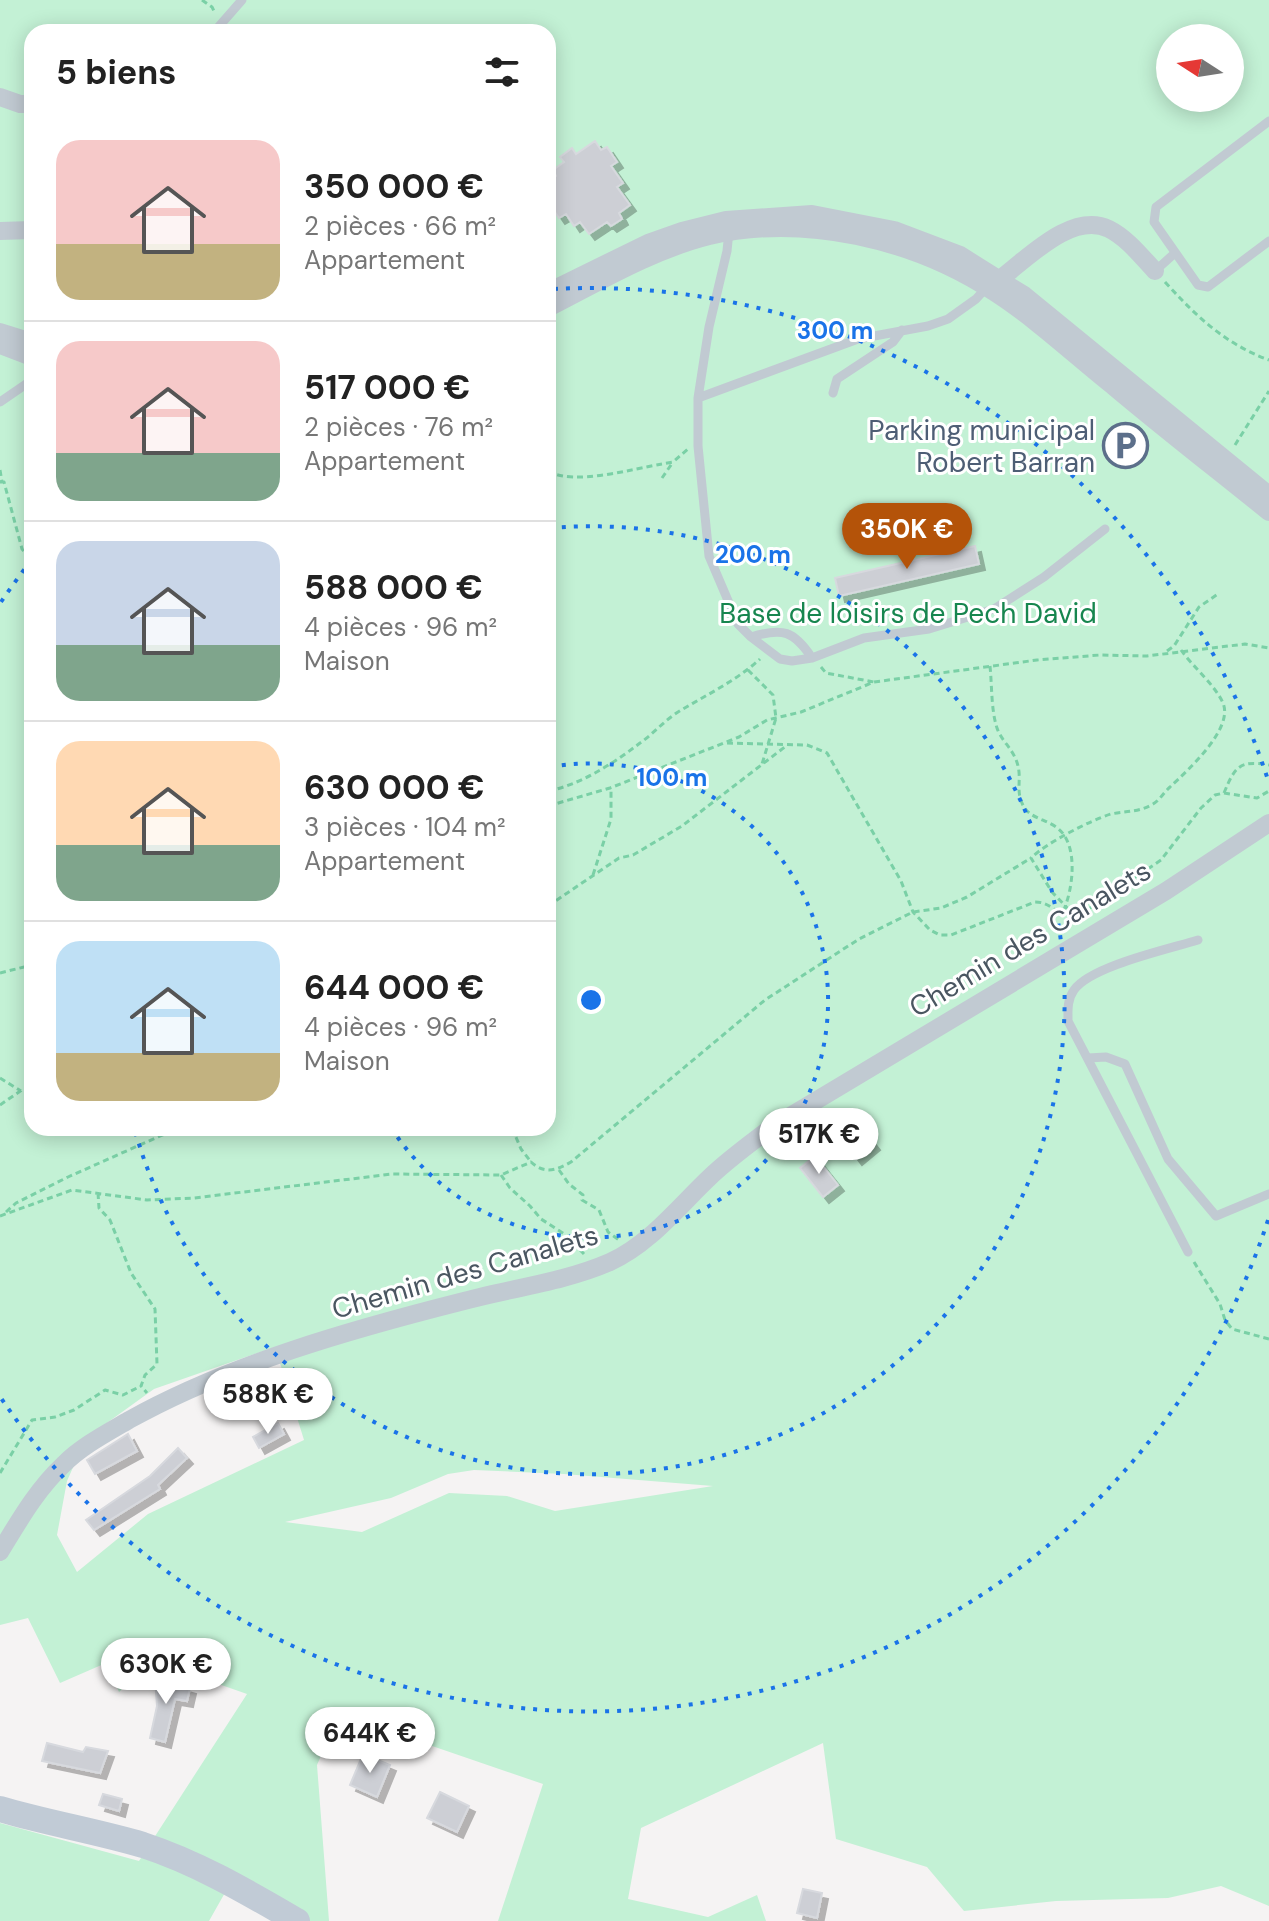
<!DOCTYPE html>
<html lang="fr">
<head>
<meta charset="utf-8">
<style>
  body { margin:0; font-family:"DM Sans",sans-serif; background:#f6f6f6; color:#222; height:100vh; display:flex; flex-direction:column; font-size:30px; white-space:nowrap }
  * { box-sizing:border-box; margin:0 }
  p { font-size:26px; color:#767676 }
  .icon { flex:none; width:44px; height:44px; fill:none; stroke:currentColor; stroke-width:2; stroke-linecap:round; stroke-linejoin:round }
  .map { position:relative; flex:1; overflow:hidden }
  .details { position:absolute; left:24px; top:24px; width:532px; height:1112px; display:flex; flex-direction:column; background:#fff; border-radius:24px; box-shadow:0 4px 20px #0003 }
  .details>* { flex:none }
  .needle { width:52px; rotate:282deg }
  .buttons { position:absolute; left:1156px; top:24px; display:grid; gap:16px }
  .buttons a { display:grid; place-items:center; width:88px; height:88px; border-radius:50%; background:#fff; box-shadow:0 4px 20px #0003; font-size:40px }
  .price { position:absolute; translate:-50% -68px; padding:0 18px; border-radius:28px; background:#fff; color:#222; font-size:26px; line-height:52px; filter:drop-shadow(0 2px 4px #0008) }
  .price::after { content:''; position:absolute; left:50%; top:48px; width:24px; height:18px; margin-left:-12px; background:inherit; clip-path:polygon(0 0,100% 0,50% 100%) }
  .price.selected { background:#b45309; color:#fff }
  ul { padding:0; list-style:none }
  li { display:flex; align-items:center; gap:24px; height:200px; padding:0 32px }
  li+li { border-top:2px solid #e0e0e0 }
  li span { display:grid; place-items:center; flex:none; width:224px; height:160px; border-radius:24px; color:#555 }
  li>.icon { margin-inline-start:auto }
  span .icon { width:96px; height:96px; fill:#fffc; stroke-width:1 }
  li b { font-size:34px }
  h2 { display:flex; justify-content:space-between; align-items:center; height:96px; padding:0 32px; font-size:34px }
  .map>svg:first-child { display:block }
  .green { fill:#c3f1d5; fill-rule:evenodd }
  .building { fill:#cdcfd5; stroke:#d7d9de; stroke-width:2; filter:url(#shadow) }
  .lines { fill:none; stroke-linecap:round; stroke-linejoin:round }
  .path { stroke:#7ad0a6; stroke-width:3; stroke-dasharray:6 4; stroke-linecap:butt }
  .lane { stroke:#c1cad2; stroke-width:9 }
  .street { stroke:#c1cad2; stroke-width:18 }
  .secondary { stroke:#c1cbd6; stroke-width:26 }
  .ring { fill:none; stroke:#1a73e8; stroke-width:4; stroke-dasharray:4 8 }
  .labels { text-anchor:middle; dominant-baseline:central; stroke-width:6; stroke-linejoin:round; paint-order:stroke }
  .service-label { font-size:28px; fill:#4e5e75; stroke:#fff; text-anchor:end }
  .park-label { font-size:28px; fill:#17864f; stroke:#fff }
  .street-label { font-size:28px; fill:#4a5661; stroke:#fff }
  .centre { fill:#1a73e8; stroke:#fff; stroke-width:4 }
  .ring-label { font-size:24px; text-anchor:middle; font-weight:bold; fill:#1a73e8; stroke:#fff; stroke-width:6; stroke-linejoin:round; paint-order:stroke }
</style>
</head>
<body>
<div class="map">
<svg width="1269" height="1921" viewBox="0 0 1269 1921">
  <defs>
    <filter id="shadow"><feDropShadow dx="6" dy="6" stdDeviation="0" flood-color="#0004"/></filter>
  </defs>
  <rect width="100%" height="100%" fill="#f5f3f3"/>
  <!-- green -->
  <path class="green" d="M0 0H1269V1906L1221 1886 1168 1898 1056 1901 964 1911 927 1867 836 1839 823 1743 641 1828 628 1899 708 1917 757 1895 766 1921H498L543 1784 339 1714 317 1765 329 1921H307L235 1875 209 1921H0V1823L139 1861 247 1694 153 1661 119 1692 106 1663 60 1683 28 1618 0 1625ZM32 32H548V1128H32ZM1170 38H1230V98H1170ZM275 1347 304 1440 148 1514 77 1572 57 1535 67 1481 86 1438 154 1389ZM474 1470 564 1474 713 1486 555 1511 507 1496 449 1493 362 1532 285 1522 391 1498 448 1474Z"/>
  <!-- building -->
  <path class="building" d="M595 141 601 150 607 147 617 162 611 166 623 183 617 187 630 205 619 213 622 219 611 226 607 222 589 234 580 222 574 226 566 214 559 218 548 202V181L556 176 553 170 564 162 560 157 572 148 576 154Z
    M975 546 979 564 839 596 835 578Z
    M857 1123 874 1144 856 1159 839 1137Z
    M815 1156 838 1185 823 1197 800 1168Z
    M278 1423 284 1434 259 1448 253 1437Z
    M128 1434 137 1451 95 1474 87 1460Z
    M178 1448 187 1458 158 1485 160 1489 94 1530 86 1520 150 1476Z
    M155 1678 190 1688 187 1701 175 1699 165 1742 150 1738 157 1706Z
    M47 1743 83 1752 86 1747 108 1751 100 1773 42 1761Z
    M363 1754 390 1765 377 1797 350 1785Z
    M440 1792 469 1806 457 1832 427 1818Z
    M103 1794 122 1799 119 1811 99 1805Z
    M803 1889 822 1893 817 1918 797 1913Z"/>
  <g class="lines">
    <!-- path -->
    <path class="path" d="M202 0 212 7 215 13
      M1165 282C1196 316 1225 344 1269 360
      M1235 445 1269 391
      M0 470 2 482
      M548 471C574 486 632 469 662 464L673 462 688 449
      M662 478 673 462
      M0 482H4L22 549 32 560
      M1181 650C1193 667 1215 685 1223 703 1234 729 1187 771 1170 787 1164 792 1160 800 1153 804 1140 812 1126 811 1111 814 1091 820 1046 843 1031 858L1052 892 1074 915 1087 910 1161 860 1201 808 1215 795 1224 793 1257 798 1269 791
      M1167 651 1174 646 1199 607 1218 594
      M990 666C992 685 991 710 997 728 1002 743 1017 751 1019 772 1020 783 1017 792 1022 803 1028 818 1043 818 1056 827 1080 843 1073 892 1062 914
      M821 667 826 673 874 682
      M748 670 773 695 776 718 762 764
      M727 743 807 745 827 753 901 881 913 912 930 930 940 935H951L1035 902C1046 902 1050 907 1059 912 1065 915 1072 915 1078 918L1079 923
      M548 791C580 785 614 763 640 743 653 734 664 721 678 712 706 695 736 681 760 659
      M1224 793C1235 766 1240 760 1269 765
      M548 806 610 788 739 737 767 720 801 712 874 682 1037 660 1100 655 1147 656 1245 644 1269 648
      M593 875 611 819V790
      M548 906 619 858 633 855 682 826 786 746
      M0 973 32 965
      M0 1078 21 1091
      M0 1105 32 1083
      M512 1128 521 1149 531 1162
      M559 1170 569 1184 583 1195 582 1200 599 1210 608 1232 619 1240
      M501 1175 510 1188 530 1206 541 1219 566 1235 584 1254
      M98 1193 99 1208 110 1220 131 1273 155 1309 157 1364 145 1375 141 1386 147 1393
      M6 1212 16 1203 68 1177 178 1128
      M0 1216 72 1190 147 1200 194 1198 392 1174 501 1175 531 1162C545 1175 557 1170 571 1162L765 1000 859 939 913 912 941 908 967 897 1031 858
      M1194 1262 1220 1304 1225 1320 1232 1329 1269 1339
      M0 1473 32 1420 55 1417 74 1410 105 1390 123 1395 141 1386"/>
    <!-- lane -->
    <path class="lane" d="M214 32 242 0
      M1269 121 1156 207 1154 222 1198 285 1208 287 1269 241
      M729 231 727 251 709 327 698 398V446L709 556 738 624 751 637 780 659 792 661 812 658 864 638 929 629 994 609 1044 577 1105 529
      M1155 271 1175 253
      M833 393 837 379 893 342 902 330
      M698 398 858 339 928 326 948 319 976 299 986 288
      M0 402 32 380
      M751 637C783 627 794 631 812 658
      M1088 1058 1106 1057 1125 1064 1168 1159 1216 1216 1269 1194
      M1188 1252 1068 1021C1068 1010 1067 1000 1074 990 1091 966 1169 949 1198 940"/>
    <!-- street -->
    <path class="street" d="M0 97 20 104H32
      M0 231 32 230
      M993 289 1000 279C1028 258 1072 211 1109 229 1127 238 1141 256 1155 271
      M548 292 648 243 682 231 726 220 812 214 894 230 960 255 1024 295 1269 495
      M548 308C599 282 653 250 709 236 804 214 913 239 994 292 1036 319 1074 355 1113 386 1164 429 1217 470 1269 512
      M0 332 32 342
      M0 345 32 357
      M0 1552C19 1521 37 1489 64 1464 82 1446 107 1433 129 1420 229 1364 353 1329 464 1301 512 1288 564 1282 610 1262 650 1244 679 1206 711 1176 730 1158 751 1143 772 1127L1166 891 1269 823"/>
    <!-- secondary -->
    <path class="secondary" d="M0 1809C47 1823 96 1831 143 1845 198 1863 247 1892 297 1921"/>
  </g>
  <!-- distance rings -->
  <g class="ring">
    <path d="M550 767A237 237 0 1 1 392 1129"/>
    <path d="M550 528A474 474 0 1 1 135 1131"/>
    <path d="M1268 1220A712 712 0 0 1 1 1398M1 602A712 712 0 0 1 30 562M554 289A712 712 0 0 1 1268 780"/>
  </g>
  <!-- icons -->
  <defs>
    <symbol id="parking-ring" viewBox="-11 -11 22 22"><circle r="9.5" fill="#fff" stroke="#5c6f8a" stroke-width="1.5"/><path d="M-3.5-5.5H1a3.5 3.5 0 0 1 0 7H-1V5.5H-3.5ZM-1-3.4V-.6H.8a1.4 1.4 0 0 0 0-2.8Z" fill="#5c6f8a"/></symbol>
  </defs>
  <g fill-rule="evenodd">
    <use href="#parking-ring" x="1100" y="420" width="51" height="51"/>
  </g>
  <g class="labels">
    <!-- service labels -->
    <g class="service-label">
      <text x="1095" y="430">Parking municipal<tspan x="1095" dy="32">Robert Barran</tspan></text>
    </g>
    <!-- park labels -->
    <g class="park-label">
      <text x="908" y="613">Base de loisirs de Pech David</text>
    </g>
    <!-- street labels -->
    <g class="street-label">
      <text transform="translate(1030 939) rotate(-31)">Chemin des Canalets</text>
      <text transform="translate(465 1272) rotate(-16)">Chemin des Canalets</text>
    </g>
  </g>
  <circle cx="591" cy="1000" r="12" class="centre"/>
  <g class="ring-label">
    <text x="835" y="339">300 m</text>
    <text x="753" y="563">200 m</text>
    <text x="672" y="786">100 m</text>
  </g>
</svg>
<div class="buttons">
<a><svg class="needle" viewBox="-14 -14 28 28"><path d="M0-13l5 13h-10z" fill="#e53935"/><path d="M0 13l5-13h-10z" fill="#767676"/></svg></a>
</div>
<b class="price selected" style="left:907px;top:571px">350K €</b>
<b class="price" style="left:819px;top:1176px">517K €</b>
<b class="price" style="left:268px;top:1436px">588K €</b>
<b class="price" style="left:166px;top:1706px">630K €</b>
<b class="price" style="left:370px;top:1775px">644K €</b>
<section class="details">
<h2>5 biens<svg class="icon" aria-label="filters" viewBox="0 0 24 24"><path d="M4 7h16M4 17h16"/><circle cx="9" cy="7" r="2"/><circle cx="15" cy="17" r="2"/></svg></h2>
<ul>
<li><span style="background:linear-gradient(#f6c9c9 65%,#c2b280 0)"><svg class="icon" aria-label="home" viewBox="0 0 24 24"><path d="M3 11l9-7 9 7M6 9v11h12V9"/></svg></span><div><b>350 000 €</b><p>2 pièces · 66 m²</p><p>Appartement</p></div></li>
<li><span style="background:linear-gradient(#f6c9c9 70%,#7fa58c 0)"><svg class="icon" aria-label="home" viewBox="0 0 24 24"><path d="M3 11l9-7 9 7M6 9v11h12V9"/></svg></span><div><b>517 000 €</b><p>2 pièces · 76 m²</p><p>Appartement</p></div></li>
<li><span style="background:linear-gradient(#c9d6e8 65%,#7fa58c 0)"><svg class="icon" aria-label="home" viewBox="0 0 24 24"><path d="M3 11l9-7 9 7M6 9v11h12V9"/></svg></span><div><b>588 000 €</b><p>4 pièces · 96 m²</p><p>Maison</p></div></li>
<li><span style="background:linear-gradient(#ffd9b3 65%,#7fa58c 0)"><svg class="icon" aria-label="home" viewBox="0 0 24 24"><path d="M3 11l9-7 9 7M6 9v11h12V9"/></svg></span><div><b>630 000 €</b><p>3 pièces · 104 m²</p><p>Appartement</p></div></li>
<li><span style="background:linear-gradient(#bfe0f5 70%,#c2b280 0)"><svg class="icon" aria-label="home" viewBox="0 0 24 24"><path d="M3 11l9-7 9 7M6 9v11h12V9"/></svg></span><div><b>644 000 €</b><p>4 pièces · 96 m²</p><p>Maison</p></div></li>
</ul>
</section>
</div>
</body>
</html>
